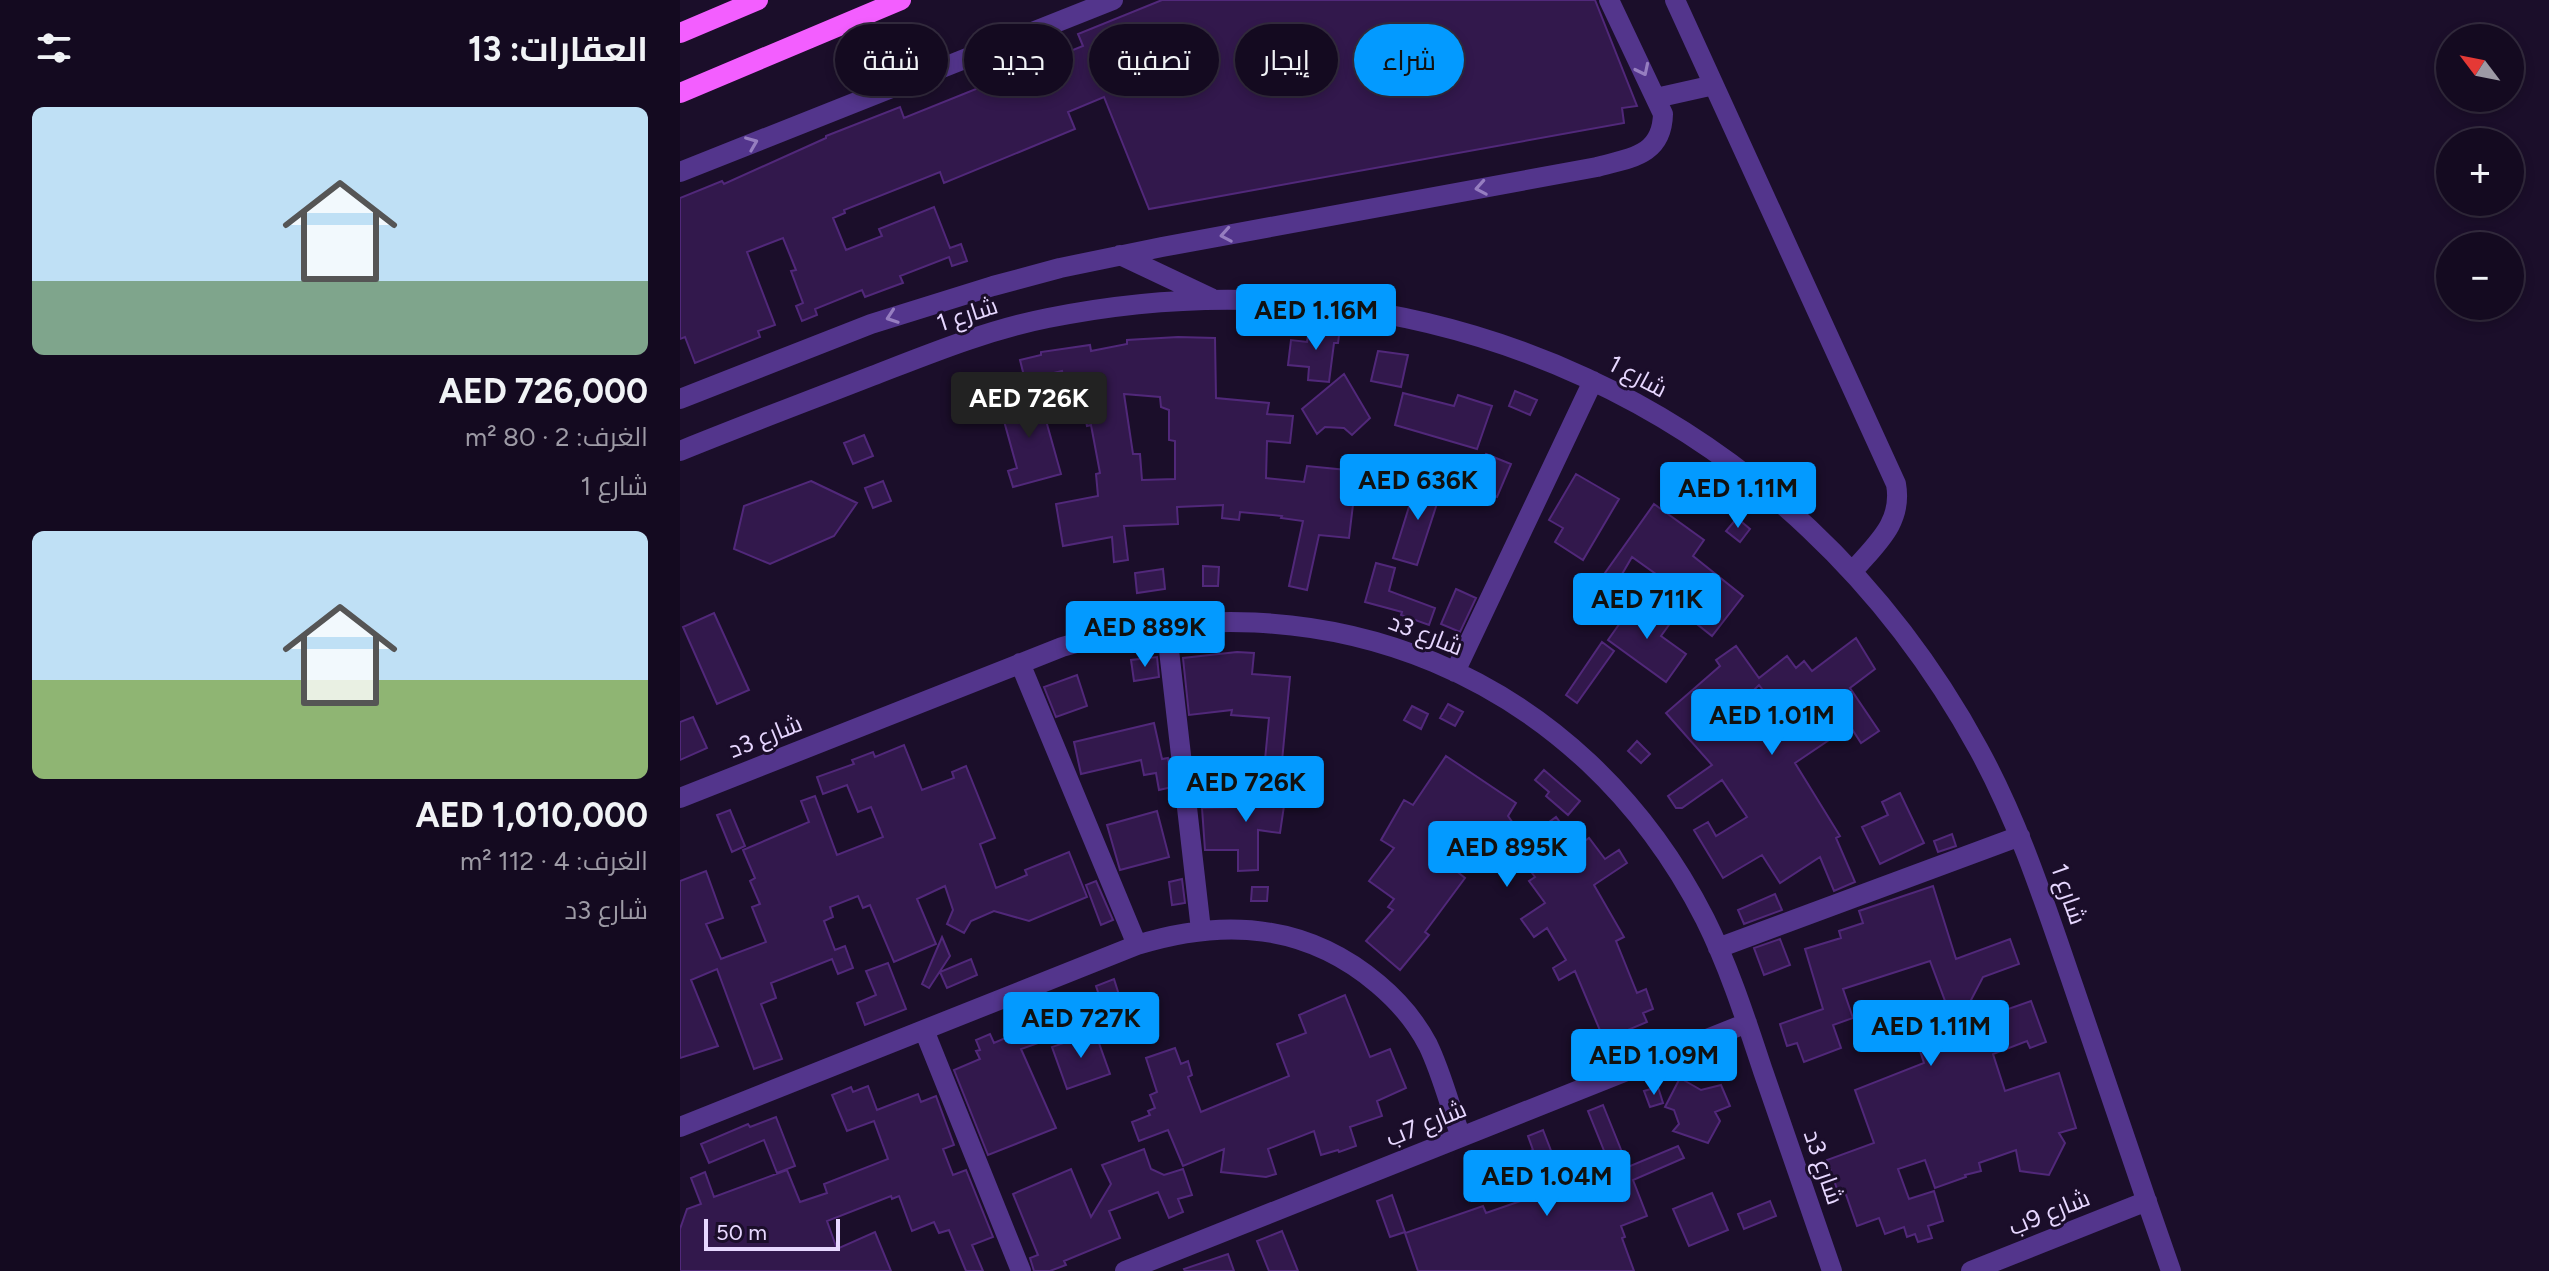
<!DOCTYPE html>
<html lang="ar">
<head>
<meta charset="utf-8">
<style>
  body { margin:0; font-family:Figtree,Cairo,sans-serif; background:#21182d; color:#f1f3f6; direction:rtl; height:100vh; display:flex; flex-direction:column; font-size:30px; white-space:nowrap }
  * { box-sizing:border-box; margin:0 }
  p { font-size:26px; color:#9d9aa5 }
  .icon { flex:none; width:44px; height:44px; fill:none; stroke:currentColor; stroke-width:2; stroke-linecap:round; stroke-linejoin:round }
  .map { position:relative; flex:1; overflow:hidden; direction:ltr }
  .side { display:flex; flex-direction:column; background:#140a20; width:680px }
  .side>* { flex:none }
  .hud { position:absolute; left:24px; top:24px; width:760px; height:72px; direction:rtl; display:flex; gap:16px }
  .needle { width:52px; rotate:302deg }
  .tools { position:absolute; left:1756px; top:24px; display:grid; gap:16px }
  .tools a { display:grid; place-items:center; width:88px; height:88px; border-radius:50%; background:#140a20; box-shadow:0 4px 12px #0003,0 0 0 2px #332b3e; font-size:40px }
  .scale { position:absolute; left:24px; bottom:20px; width:136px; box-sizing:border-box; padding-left:8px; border:4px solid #e7d7ff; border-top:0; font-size:22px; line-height:28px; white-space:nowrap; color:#e7d7ff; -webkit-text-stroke:6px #1b0e2a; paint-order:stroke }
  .price { position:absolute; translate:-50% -68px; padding:0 18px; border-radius:8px; background:#039aff; color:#111; font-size:26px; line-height:52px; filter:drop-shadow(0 2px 4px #0008) }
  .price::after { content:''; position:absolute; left:50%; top:48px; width:24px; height:18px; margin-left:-12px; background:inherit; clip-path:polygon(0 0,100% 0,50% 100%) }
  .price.selected { background:#222; color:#fff }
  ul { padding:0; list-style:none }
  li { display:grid; align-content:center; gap:16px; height:424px; padding:0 32px }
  li span { display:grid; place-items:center; height:248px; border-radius:12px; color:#555 }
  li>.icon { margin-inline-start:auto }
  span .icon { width:144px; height:144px; fill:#fffc; stroke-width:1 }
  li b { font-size:34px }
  h2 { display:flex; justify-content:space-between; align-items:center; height:96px; padding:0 32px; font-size:34px }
  .pill { padding:0 28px; border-radius:36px; background:#140a20; box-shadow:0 4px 12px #0003,0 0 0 2px #332b3e; font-size:28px; line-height:72px }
  .pill.selected { background:#039aff; color:#111 }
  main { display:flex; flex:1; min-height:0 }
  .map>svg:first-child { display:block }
  .building { fill:#32184c; stroke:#51287a; stroke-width:2; fill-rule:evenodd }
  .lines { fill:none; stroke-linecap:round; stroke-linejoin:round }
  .minor { stroke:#53358c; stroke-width:20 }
  .major { stroke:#f35eff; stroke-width:20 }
  .oneway { stroke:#967ec0 }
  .labels { text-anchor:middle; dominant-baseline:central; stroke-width:6; stroke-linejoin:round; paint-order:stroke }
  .street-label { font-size:24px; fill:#e7d7ff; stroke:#1b0e2a }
</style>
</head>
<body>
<main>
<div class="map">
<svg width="1869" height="1271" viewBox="0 0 1869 1271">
  <rect width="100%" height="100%" fill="#1b0e2a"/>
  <!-- building -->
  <path class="building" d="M482 0H915L957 106 942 108 944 123 469 209 424 97 388 112 395 129 264 183 260 172 164 210 165 213 153 218 166 250 202 236 199 229 254 207 270 248 281 244 287 261 272 266 269 257 220 276 223 283 209 288 185 297 182 290 135 309 137 315 122 321 116 306 123 303 111 271 116 270 103 238 67 252 95 325 78 331 80 337 15 363 5 337 0 339V198L42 181 44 184 146 138V136L220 107 224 118 403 46 398 34Z
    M630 324 660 328 658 343H654L649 382 628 380 629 367 608 365 611 340 627 342Z
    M498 337 535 338 536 398 589 403 587 414 613 416 610 443 587 441 586 478 624 482 627 466 677 471 669 538 639 535 627 590 609 586 623 521 601 518 602 516 560 512 559 520 542 518 543 505 497 507 498 524 444 526 448 560 434 562 432 537 383 546 376 504 418 496 416 474 420 473 411 425 407 426 403 408 391 411 382 371 345 380 340 360 361 355V352L410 345 411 351 447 344V340ZM444 394 480 397 481 407 489 410V440L495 441V479L462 480 460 454H453Z
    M698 351 728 355 721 387 691 381Z
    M664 374 690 418 672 435 664 428 645 427 637 434 622 409Z
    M835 391 857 400 850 415 829 406Z
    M358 392 381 474 333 487 328 471 337 468 319 403Z
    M723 393 774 406 778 395 812 406 797 449 715 425Z
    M184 435 193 456 173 464 164 443Z
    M806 454 831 464 817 497 792 487Z
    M896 474 939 499 903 560 875 542 883 528 869 520Z
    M746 477 764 482 737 565 713 558 733 494 740 497Z
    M131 481 177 503 154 536 90 564 54 549 64 506Z
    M203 481 211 501 193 508 185 488Z
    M974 504 1024 540 1013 556 1063 596 1032 636 998 609 1008 597 952 557 938 581 925 573Z
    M1057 518 1070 529 1060 542 1046 531Z
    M696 563 715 568 709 591 755 608 749 625 721 615 722 612 685 602Z
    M523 566 539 567 538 586H523Z
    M483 569 485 589 457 593 455 573Z
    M776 589 796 598 780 632 761 624Z
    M957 599 991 622 981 636 1006 654 986 682 928 640Z
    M34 613 69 690 37 704 3 627Z
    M1176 638 1195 669 1170 688 1199 731 1181 743 1170 726 1115 763 1160 836 1156 838 1175 882 1154 891 1140 857 1100 883 1082 855 1043 878 1014 830 1028 822 1036 836 1067 817 1042 780 1002 808H996L988 796 1032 765 986 713 1040 666 1036 660 1056 646 1079 678 1107 656 1116 668 1124 661 1132 671ZM1079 685 1100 712 1070 732 1052 711Z
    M922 642 934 651 897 703 886 695Z
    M557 652 574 653 572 674 610 677 602 761 585 760 589 718 551 715 552 710 509 715 503 658Z
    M477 657 479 677 454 681 451 660Z
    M397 675 407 706 376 717 364 687Z
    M768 704 783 712 775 726 760 718Z
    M732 706 748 714 741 729 724 720Z
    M13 717 27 748 0 760V722Z
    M474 723 482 759 488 758 492 787 479 790 476 773 464 775 461 760 401 774 394 742Z
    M957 741 970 754 961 763 948 751Z
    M224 745 242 790 274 778 272 772 286 766 315 838 300 844 316 888 347 875 345 870 389 852 407 897 349 921 314 911 291 921 284 933 267 924 273 910 265 886 237 899 256 944 214 962 190 905 183 908 178 896 150 907 153 917 144 921 155 950 165 946 173 968 158 974 152 959 91 983 96 998 81 1004 102 1059 74 1069 37 969 11 980 38 1046 0 1058V881L26 871 43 918 26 924 41 959 86 942 72 907 80 904 70 881 75 878 63 850 129 822 121 801 135 796 157 855 203 837 191 807 178 812 167 785 143 794 137 777 174 764 172 760 193 752 195 757Z
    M766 756 836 803 828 816 845 840 876 817 898 846 909 838 925 859 939 850 947 863 914 885 944 937 936 941 957 993 966 989 973 1009 963 1013 967 1022 924 1040 895 971 879 980 873 968 886 960 867 928 854 937 841 919 865 903 849 881 855 877 819 829 813 837 793 824 769 865 785 878 745 932 749 935 720 970 686 941 713 910 708 907 714 899 689 881 714 848 701 840 724 800 733 805Z
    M597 763 610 765 600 833 578 830V870L558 871V850H525L522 808 590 806Z
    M864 770 900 801 888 815 866 796 869 792 855 780Z
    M1220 793 1244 843 1200 864 1182 827 1208 815 1202 802Z
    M50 810 65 846 52 852 37 815Z
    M477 811 489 857 440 870 427 825Z
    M1272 834 1276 846 1258 852 1254 841Z
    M502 879 505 903 492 905 489 882Z
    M416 881 433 920 421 925 406 885Z
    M1253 886 1276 959 1330 939 1339 964 1303 977 1277 1027 1351 1001 1366 1042 1350 1048 1347 1041 1313 1054 1325 1091 1379 1073 1396 1128 1379 1133 1385 1143 1369 1175 1340 1171 1336 1150 1299 1163 1301 1171 1285 1175 1286 1177 1255 1188 1245 1160 1218 1169 1229 1199 1254 1191 1263 1221 1248 1226 1252 1238 1238 1242 1235 1234 1227 1237 1224 1227 1205 1234 1199 1218 1177 1226 1164 1189 1158 1192 1147 1160 1194 1143 1175 1090 1244 1063 1228 1014 1265 1001 1250 961 1163 989 1173 1018 1153 1025 1161 1048 1124 1062 1117 1043 1107 1046 1100 1024 1143 1009 1125 949 1161 938 1159 931 1183 923 1179 911Z
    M572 887H588L587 901H571Z
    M1095 894 1102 910 1064 924 1058 910Z
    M262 937 270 956 249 988 242 984Z
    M1100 939 1110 965 1084 975 1074 948Z
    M291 959 297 975 267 988 260 972Z
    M208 963 226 1009 185 1025 177 1003 196 995 186 971Z
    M434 979 440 998 422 1004 416 986Z
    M665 995 690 1057 710 1049 726 1088 697 1101 702 1116 670 1127 676 1146 659 1152 658 1150 641 1155 634 1131 588 1149 596 1174 586 1177 541 1172 544 1149 503 1166 488 1130 459 1141 452 1122 470 1115 468 1111 475 1108 470 1095 477 1092 466 1058 495 1048 501 1064 508 1061 512 1075 508 1077 521 1112 609 1076 597 1044 626 1033 619 1015Z
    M356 1019 364 1041 341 1049 376 1128 308 1155 274 1070 300 1059 296 1051 300 1050 296 1040 310 1034 314 1043 344 1030 342 1024Z
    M415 1032 430 1074 387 1089 372 1047Z
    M1000 1078 1021 1090 1041 1085 1050 1106 1035 1112 1040 1121 1028 1143 993 1131 999 1124 994 1110 985 1107Z
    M188 1086 197 1110 238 1094 241 1102 256 1096 274 1145 263 1149 273 1175 286 1170 313 1237 292 1245 303 1271H286L269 1230 259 1233 254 1222 232 1231 219 1196 212 1199 211 1196 147 1221 157 1249 195 1232 211 1271H0V1229L7 1209 21 1204 11 1178 25 1172 34 1197 107 1170 120 1202 147 1193 144 1184 208 1159 194 1121 167 1131 152 1095 171 1087 173 1092Z
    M978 1087 983 1103 970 1107 964 1091Z
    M923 1105 948 1167 998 1146 1004 1158 953 1180 967 1216 941 1226 945 1237 942 1238 954 1271H738L725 1233 803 1206 806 1213 855 1196 839 1156 853 1150 848 1136 863 1130 882 1179 901 1171 904 1179 931 1168 908 1111Z
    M96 1117 115 1166 97 1173 84 1140 29 1163 21 1144 68 1124 70 1127Z
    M464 1149 471 1169 484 1175 503 1169 512 1195 498 1199 503 1212 489 1218 478 1192 429 1211 440 1238 384 1261 386 1265 370 1271H354L350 1258 358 1255 333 1194 391 1169 411 1217 431 1184 422 1165Z
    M1032 1193 1048 1230 1009 1246 993 1209Z
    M712 1195 725 1232 710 1237 697 1201Z
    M1090 1201 1096 1216 1064 1229 1058 1214Z
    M602 1231 618 1271H589L577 1241Z
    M548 1254 554 1271H505L504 1269Z"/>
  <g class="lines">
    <!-- minor -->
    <path class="minor" d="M995 0 1216 484C1223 523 1196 544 1173 571
      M976 98 1034 85
      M0 172 433 0
      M440 255 531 298
      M0 399 191 324 313 286 380 268 482 247 917 167C950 158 982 156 983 114L929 0
      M0 451C64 425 128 401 192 376 249 354 307 330 368 318 746 241 1115 411 1299 750 1340 825 1366 907 1394 988 1426 1083 1458 1177 1491 1271
      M486 624 521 930
      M340 663 457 945
      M775 672 913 381
      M0 798 382 647C642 570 900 674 1025 919 1049 967 1066 1020 1083 1071 1106 1138 1129 1204 1152 1271
      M1038 948 1340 836
      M244 1030 341 1271
      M0 1127 457 945C544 918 626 923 698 984 717 1000 736 1022 748 1045 762 1074 770 1107 781 1137
      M445 1271 1067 1023
      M1291 1271 1467 1201"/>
    <!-- major -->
    <path class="major" d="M0 33 78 0
      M0 93 221 0"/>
  </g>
  <!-- one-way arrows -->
  <defs><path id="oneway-chevron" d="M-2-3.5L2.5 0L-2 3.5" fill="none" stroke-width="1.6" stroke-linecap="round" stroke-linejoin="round" transform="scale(2)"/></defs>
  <g class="oneway">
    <use href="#oneway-chevron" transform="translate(963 70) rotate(64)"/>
    <use href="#oneway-chevron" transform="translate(72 143) rotate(-22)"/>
    <use href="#oneway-chevron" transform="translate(801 188) rotate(170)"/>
    <use href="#oneway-chevron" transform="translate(546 235) rotate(170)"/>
    <use href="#oneway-chevron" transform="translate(212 317) rotate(161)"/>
  </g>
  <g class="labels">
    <!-- street labels -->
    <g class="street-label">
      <text transform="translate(287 314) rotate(-18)">شارع 1</text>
      <text transform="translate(958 376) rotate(28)">شارع 1</text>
      <text transform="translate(746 634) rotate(21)">شارع 3د</text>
      <text transform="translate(85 736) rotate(-22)">شارع 3د</text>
      <text transform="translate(1389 894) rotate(71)">شارع 1</text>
      <text transform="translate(746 1123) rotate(-22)">شارع 7ب</text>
      <text transform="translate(1144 1167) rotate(71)">شارع 3د</text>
      <text transform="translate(1369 1212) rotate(-22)">شارع 9ب</text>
    </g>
  </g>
</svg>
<div class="tools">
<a><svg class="needle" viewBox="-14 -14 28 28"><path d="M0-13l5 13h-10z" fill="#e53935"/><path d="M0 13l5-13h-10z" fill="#9d9aa5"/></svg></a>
<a>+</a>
<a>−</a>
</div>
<div class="scale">50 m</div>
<b class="price" style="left:636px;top:352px">AED 1.16M</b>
<b class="price selected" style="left:349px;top:440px">AED 726K</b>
<b class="price" style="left:738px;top:522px">AED 636K</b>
<b class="price" style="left:1058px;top:530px">AED 1.11M</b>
<b class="price" style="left:967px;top:641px">AED 711K</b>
<b class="price" style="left:465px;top:669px">AED 889K</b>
<b class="price" style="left:1092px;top:757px">AED 1.01M</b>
<b class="price" style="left:566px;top:824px">AED 726K</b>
<b class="price" style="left:827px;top:889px">AED 895K</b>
<b class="price" style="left:401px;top:1060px">AED 727K</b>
<b class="price" style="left:1251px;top:1068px">AED 1.11M</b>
<b class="price" style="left:974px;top:1097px">AED 1.09M</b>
<b class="price" style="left:867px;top:1218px">AED 1.04M</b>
<div class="hud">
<a class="pill selected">شراء</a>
<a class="pill">إيجار</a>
<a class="pill">تصفية</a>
<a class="pill">جديد</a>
<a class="pill">شقة</a>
</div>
</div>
<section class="side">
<h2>العقارات: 13<svg class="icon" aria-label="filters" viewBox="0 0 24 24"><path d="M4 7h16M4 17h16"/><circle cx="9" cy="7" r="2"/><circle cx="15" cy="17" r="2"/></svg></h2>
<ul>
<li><span style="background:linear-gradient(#bfe0f5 70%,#7fa58c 0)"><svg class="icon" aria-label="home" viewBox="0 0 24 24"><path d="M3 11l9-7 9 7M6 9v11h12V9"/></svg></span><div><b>AED 726,000</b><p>الغرف: 2 · 80 m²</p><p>شارع 1</p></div></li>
<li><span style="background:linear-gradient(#bfe0f5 60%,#8fb573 0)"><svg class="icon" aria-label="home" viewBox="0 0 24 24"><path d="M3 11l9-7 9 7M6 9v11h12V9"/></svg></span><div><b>AED 1,010,000</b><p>الغرف: 4 · 112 m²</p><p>شارع 3د</p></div></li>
</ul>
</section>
</main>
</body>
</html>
